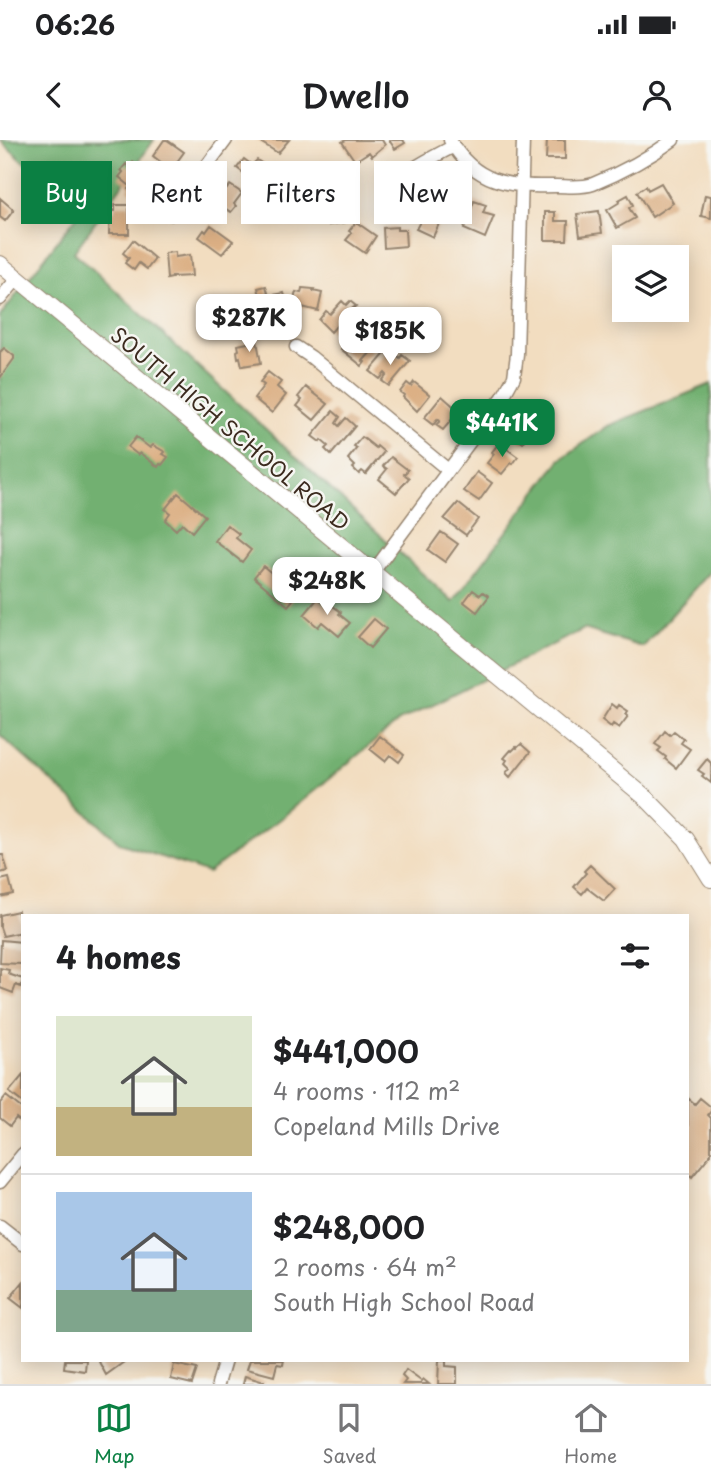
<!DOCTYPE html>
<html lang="en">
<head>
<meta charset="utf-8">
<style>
  body { margin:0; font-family:"Playpen Sans",sans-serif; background:#f6f6f6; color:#202124; height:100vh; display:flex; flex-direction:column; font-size:26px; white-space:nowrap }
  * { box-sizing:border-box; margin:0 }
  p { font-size:23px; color:#757577 }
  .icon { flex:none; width:38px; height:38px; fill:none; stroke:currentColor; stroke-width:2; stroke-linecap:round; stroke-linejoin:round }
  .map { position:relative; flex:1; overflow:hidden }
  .panel { position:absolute; left:21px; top:774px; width:668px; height:448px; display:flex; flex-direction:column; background:#fff; border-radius:0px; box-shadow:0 4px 18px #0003 }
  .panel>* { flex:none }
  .banner { position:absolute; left:21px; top:21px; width:670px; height:63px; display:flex; gap:14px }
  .fabs { position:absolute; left:612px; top:105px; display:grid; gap:14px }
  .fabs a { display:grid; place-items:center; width:77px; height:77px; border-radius:0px; background:#fff; box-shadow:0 4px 18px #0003; font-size:35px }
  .price { position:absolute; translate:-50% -60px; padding:0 16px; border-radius:14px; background:#fff; color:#222; font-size:23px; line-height:46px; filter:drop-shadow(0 2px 4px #0008) }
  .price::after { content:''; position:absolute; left:50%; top:42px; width:21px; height:16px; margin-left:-10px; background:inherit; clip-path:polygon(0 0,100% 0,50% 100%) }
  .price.active { background:#0b8043; color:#fff }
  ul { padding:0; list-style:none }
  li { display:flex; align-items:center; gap:21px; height:175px; padding:0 35px }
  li+li { border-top:2px solid #e0e0e0 }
  li span { display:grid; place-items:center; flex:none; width:196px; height:140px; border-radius:0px; color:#555 }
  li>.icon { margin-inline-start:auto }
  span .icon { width:84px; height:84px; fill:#fffc; stroke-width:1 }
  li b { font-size:30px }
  h2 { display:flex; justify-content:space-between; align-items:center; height:84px; padding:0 35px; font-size:30px }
  .tag { padding:0 24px; border-radius:0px; background:#fff; box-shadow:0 4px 18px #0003; font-size:24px; line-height:63px }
  .tag.active { background:#0b8043; color:#fff }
  .status { display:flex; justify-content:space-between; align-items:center; height:49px; padding:0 35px; background:#fff; direction:ltr }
  .status svg { height:19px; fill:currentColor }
  header { display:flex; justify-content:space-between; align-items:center; height:91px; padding:0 35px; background:#fff; font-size:32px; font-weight:600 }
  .dock { display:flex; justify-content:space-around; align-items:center; height:98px; border-top:2px solid #e0e0e0; background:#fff; font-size:19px; color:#757577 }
  .dock a { display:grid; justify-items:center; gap:4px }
  .dock .active { color:#0b8043 }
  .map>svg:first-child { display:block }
  .forest { fill:#72b071; stroke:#566d48; stroke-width:2 }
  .building { fill:#dcb085 }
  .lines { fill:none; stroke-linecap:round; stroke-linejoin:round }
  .minor-casing { stroke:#96846f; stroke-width:15 }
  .major-casing { stroke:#96846f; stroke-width:18 }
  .minor { stroke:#fff; stroke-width:12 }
  .major { stroke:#fff; stroke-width:16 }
  .labels { text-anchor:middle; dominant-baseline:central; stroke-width:5; stroke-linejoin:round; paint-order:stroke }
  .street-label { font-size:21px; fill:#3b2a1e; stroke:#f6f6f2 }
</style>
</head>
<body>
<div class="status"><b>06:26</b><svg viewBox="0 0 49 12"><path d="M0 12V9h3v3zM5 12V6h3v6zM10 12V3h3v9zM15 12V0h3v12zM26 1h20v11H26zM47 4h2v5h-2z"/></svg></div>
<header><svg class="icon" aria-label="back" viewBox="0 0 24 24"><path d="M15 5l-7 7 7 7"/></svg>Dwello<svg class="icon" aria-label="person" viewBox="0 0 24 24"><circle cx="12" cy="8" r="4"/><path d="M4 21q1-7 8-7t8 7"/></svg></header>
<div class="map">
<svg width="711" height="1244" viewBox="0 0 711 1244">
  <rect width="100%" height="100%" fill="#f6f6f2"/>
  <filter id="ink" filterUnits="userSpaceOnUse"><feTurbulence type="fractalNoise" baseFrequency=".0143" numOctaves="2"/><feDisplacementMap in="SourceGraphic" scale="14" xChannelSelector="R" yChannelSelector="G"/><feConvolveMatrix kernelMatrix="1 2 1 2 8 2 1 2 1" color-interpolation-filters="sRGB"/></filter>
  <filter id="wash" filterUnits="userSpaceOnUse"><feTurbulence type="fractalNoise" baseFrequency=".00686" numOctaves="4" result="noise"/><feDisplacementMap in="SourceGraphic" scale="28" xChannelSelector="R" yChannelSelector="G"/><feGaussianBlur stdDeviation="1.57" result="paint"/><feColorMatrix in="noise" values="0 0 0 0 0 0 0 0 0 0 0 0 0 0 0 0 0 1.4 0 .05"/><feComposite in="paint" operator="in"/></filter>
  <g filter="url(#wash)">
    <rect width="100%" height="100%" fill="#f2ddc0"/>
    <!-- forest -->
    <path class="forest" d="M0 0H154L74 112 453 462 560 320 608 286 711 244V431L643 507 584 489 399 581 285 675 208 733 120 703 0 595V176L79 73Z"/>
    <g id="blocks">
      <!-- building -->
      <path class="building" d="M164 0H167L184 12 171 30 153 16Z
        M257 0H289L278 13Z
        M346 0H382L385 5 372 16 369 12 355 21 342 2Z
        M389 0H403L405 3 395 9Z
        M547 0H565V19H546Z
        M244 19 252 25 257 20 270 29 264 40 262 39 258 44 237 28Z
        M340 20 358 30 346 50 329 41Z
        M133 22 148 33 143 40 147 43 138 57 128 49 130 46 119 37 123 32 121 30 126 24 129 27Z
        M661 43 673 63 652 77 637 52 646 46 648 50Z
        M441 44 455 51 453 55 455 56 449 69 424 59 428 49 437 53Z
        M230 45 242 53 234 64 236 66 231 72 223 67 221 70 212 64 219 52 221 53 225 47 227 49Z
        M343 54 347 70V75H345L347 82 329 85 323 64 333 62 332 56Z
        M628 55 633 65 629 68 635 78 617 88 607 70 620 62 619 60Z
        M705 55 711 56V78L701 76Z
        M0 58 14 70 5 81 0 77Z
        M474 61 486 65 483 73 494 76 485 98 464 89Z
        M115 65H129V94H109L110 71H115Z
        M420 65 430 69 429 72 442 77 433 97 416 89 422 78 416 75Z
        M599 71 602 93 580 96 577 74Z
        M545 72H555V81H568L567 100H545Z
        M356 82 376 96 365 113 346 100 352 93 349 91Z
        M211 85 233 101 222 114 199 97 204 90 206 92Z
        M397 87V90H405L406 106 384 108 383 88Z
        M133 100 155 119 147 129 139 123 134 130 125 123 129 118 123 113Z
        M175 112V117L190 115 192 136 172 137V138L167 139 165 113Z
        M266 146 269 156 284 153 287 164 273 170V173L259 177 253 157 260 155 258 148Z
        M302 148 314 149 313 151 322 153 318 171 298 166V164L293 163 296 152 301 153Z
        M342 161 346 165 350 161 356 166 353 168 359 174 344 193 337 185 331 192 319 180 326 171 330 174Z
        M355 196 372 211 363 221 365 222 362 226 341 209 349 199 351 201Z
        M257 201 261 223 242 226 240 217 238 218 237 211 239 210 238 205Z
        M4 208 14 216V219L0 238V212Z
        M389 209 400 218 402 215 410 221 389 246 382 241 387 235 385 233 380 239 370 231Z
        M268 232 281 242 277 247 286 255 272 273 254 258 264 245 260 242Z
        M414 242 430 255 417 271 403 257 404 255 400 252 407 243 411 246Z
        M306 247 328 264 314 280 297 266 302 260 298 257Z
        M442 256 459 271 443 290 436 285 440 281 438 279 433 285 424 278Z
        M333 271 340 277 336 283 339 286 346 278 355 286 331 315 325 309 328 306 321 300 320 302 312 296Z
        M520 274 536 286 523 303 507 292Z
        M136 297 150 308 153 305 165 312 163 314 168 317 162 325 160 324 158 327 140 313 138 315 128 307Z
        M362 297 376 308 377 306 384 312 366 334 362 331 359 334 353 328 355 326 348 319 357 308 354 306Z
        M499 303 518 317 513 324 511 323 502 334 487 323 494 314 492 312Z
        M391 317 408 330 404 334 409 338 396 353 379 339 387 329 383 326Z
        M477 332 492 343 479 361 464 351Z
        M178 353 205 376 192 392 182 383 176 390 165 380 170 373 165 369Z
        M458 363 478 379 466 395 444 379Z
        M227 385 239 394 236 398 251 410 242 422 215 401Z
        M441 392 458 404 445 422 428 410Z
        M263 426 274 435 275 432 289 444 294 438 304 446 288 466 254 437Z
        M473 450 480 455 483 452 489 456 477 472 464 462Z
        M318 458 327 465 329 463 341 472 339 474 350 483 339 496 322 482 318 487 304 475Z
        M374 479 386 489 370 508 358 497Z
        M612 564 617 568 619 565 628 571 626 574 628 576 619 588 613 584 611 587 602 580Z
        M665 591 670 595 674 591 684 599 681 603 690 609 676 628 665 619 666 617 658 611 661 608 655 604Z
        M380 596 404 615 399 622 390 615 385 621 370 609Z
        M521 604 530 612 510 637 506 633 510 628 505 623 507 620 504 618 511 610 512 611 516 607 517 608Z
        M707 619 711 623V643L702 636 704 634 698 630Z
        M0 715H3L8 731 0 733Z
        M590 725 615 749 604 761 587 748 582 754 574 747 586 733 584 731Z
        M9 738 13 754 0 757V740Z
        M18 771 22 792 3 796 0 787V775Z
        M1 800 22 802 21 824 0 823Z
        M0 828 9 830 8 834 23 839 21 847 16 845 13 853 0 848Z
        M23 935V963L9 952Z
        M6 956 21 968 23 966V979L21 982 16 978 10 986 0 978V963Z
        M688 958 695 964 700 958 711 967V971L708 975 711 978V1014L692 1037 688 1033Z
        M23 1142V1168L10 1158Z
        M65 1220H86L85 1231 64 1228Z
        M98 1220H123L124 1222 106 1235Z
        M250 1220H284L283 1225 277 1224 274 1236 247 1229Z
        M439 1220H446V1226L457 1227V1244H438Z
        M174 1224 197 1229 192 1244 171 1239Z
        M406 1230 421 1241 423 1239 429 1244H403L406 1240 402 1236Z
        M245 1236 264 1242V1244H243Z"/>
    </g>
  </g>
  <g filter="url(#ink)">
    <use href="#blocks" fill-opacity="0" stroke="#96846f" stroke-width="2"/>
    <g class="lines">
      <defs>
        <path id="minor" d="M450 0C475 44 510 47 556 46 567 46 583 48 593 44 620 33 650 17 673 0
          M387 52C405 30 430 19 454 6
          M171 74 226 0
          M0 159 17 139
          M296 207 311 217 448 330
          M373 432 503 257 514 237 517 214 523 0
          M0 1042 23 1014
          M0 1086 23 1104
          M218 1244 225 1220"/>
        <path id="major" d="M0 124 645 657 686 699 711 739"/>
      </defs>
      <!-- minor casing -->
      <use href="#minor" class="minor-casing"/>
      <!-- major casing -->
      <use href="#major" class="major-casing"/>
      <!-- minor -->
      <use href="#minor" class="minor"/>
      <!-- major -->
      <use href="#major" class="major"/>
    </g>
  </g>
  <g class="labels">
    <!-- street labels -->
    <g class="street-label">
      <text transform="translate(231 288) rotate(40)">SOUTH HIGH SCHOOL ROAD</text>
    </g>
  </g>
</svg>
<div class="fabs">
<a><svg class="icon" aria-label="layers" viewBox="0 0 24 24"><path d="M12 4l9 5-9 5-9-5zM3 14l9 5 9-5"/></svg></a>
</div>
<b class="price" style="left:249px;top:214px">$287K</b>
<b class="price" style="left:390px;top:227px">$185K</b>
<b class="price active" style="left:502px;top:319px">$441K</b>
<b class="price" style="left:327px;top:477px">$248K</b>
<div class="banner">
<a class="tag active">Buy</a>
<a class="tag">Rent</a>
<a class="tag">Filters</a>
<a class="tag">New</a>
</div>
<section class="panel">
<h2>4 homes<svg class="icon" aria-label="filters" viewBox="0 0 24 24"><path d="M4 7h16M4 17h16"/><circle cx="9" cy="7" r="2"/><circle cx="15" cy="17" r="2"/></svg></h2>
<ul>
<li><span style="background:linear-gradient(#dfe7d0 65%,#c2b280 0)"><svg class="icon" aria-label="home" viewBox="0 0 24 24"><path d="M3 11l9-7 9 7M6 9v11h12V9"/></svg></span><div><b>$441,000</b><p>4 rooms · 112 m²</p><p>Copeland Mills Drive</p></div></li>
<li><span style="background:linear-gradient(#a9c7e8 70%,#7fa58c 0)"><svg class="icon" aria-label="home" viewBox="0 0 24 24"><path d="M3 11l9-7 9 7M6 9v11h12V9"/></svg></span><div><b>$248,000</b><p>2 rooms · 64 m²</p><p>South High School Road</p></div></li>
</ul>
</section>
</div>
<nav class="dock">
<a class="active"><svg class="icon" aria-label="map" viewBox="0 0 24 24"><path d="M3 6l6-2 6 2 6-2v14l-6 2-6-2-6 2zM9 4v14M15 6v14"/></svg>Map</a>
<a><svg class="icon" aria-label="saved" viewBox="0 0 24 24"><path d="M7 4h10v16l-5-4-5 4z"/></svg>Saved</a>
<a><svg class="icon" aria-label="home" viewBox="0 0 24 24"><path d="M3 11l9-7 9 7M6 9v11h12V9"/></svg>Home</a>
</nav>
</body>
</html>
